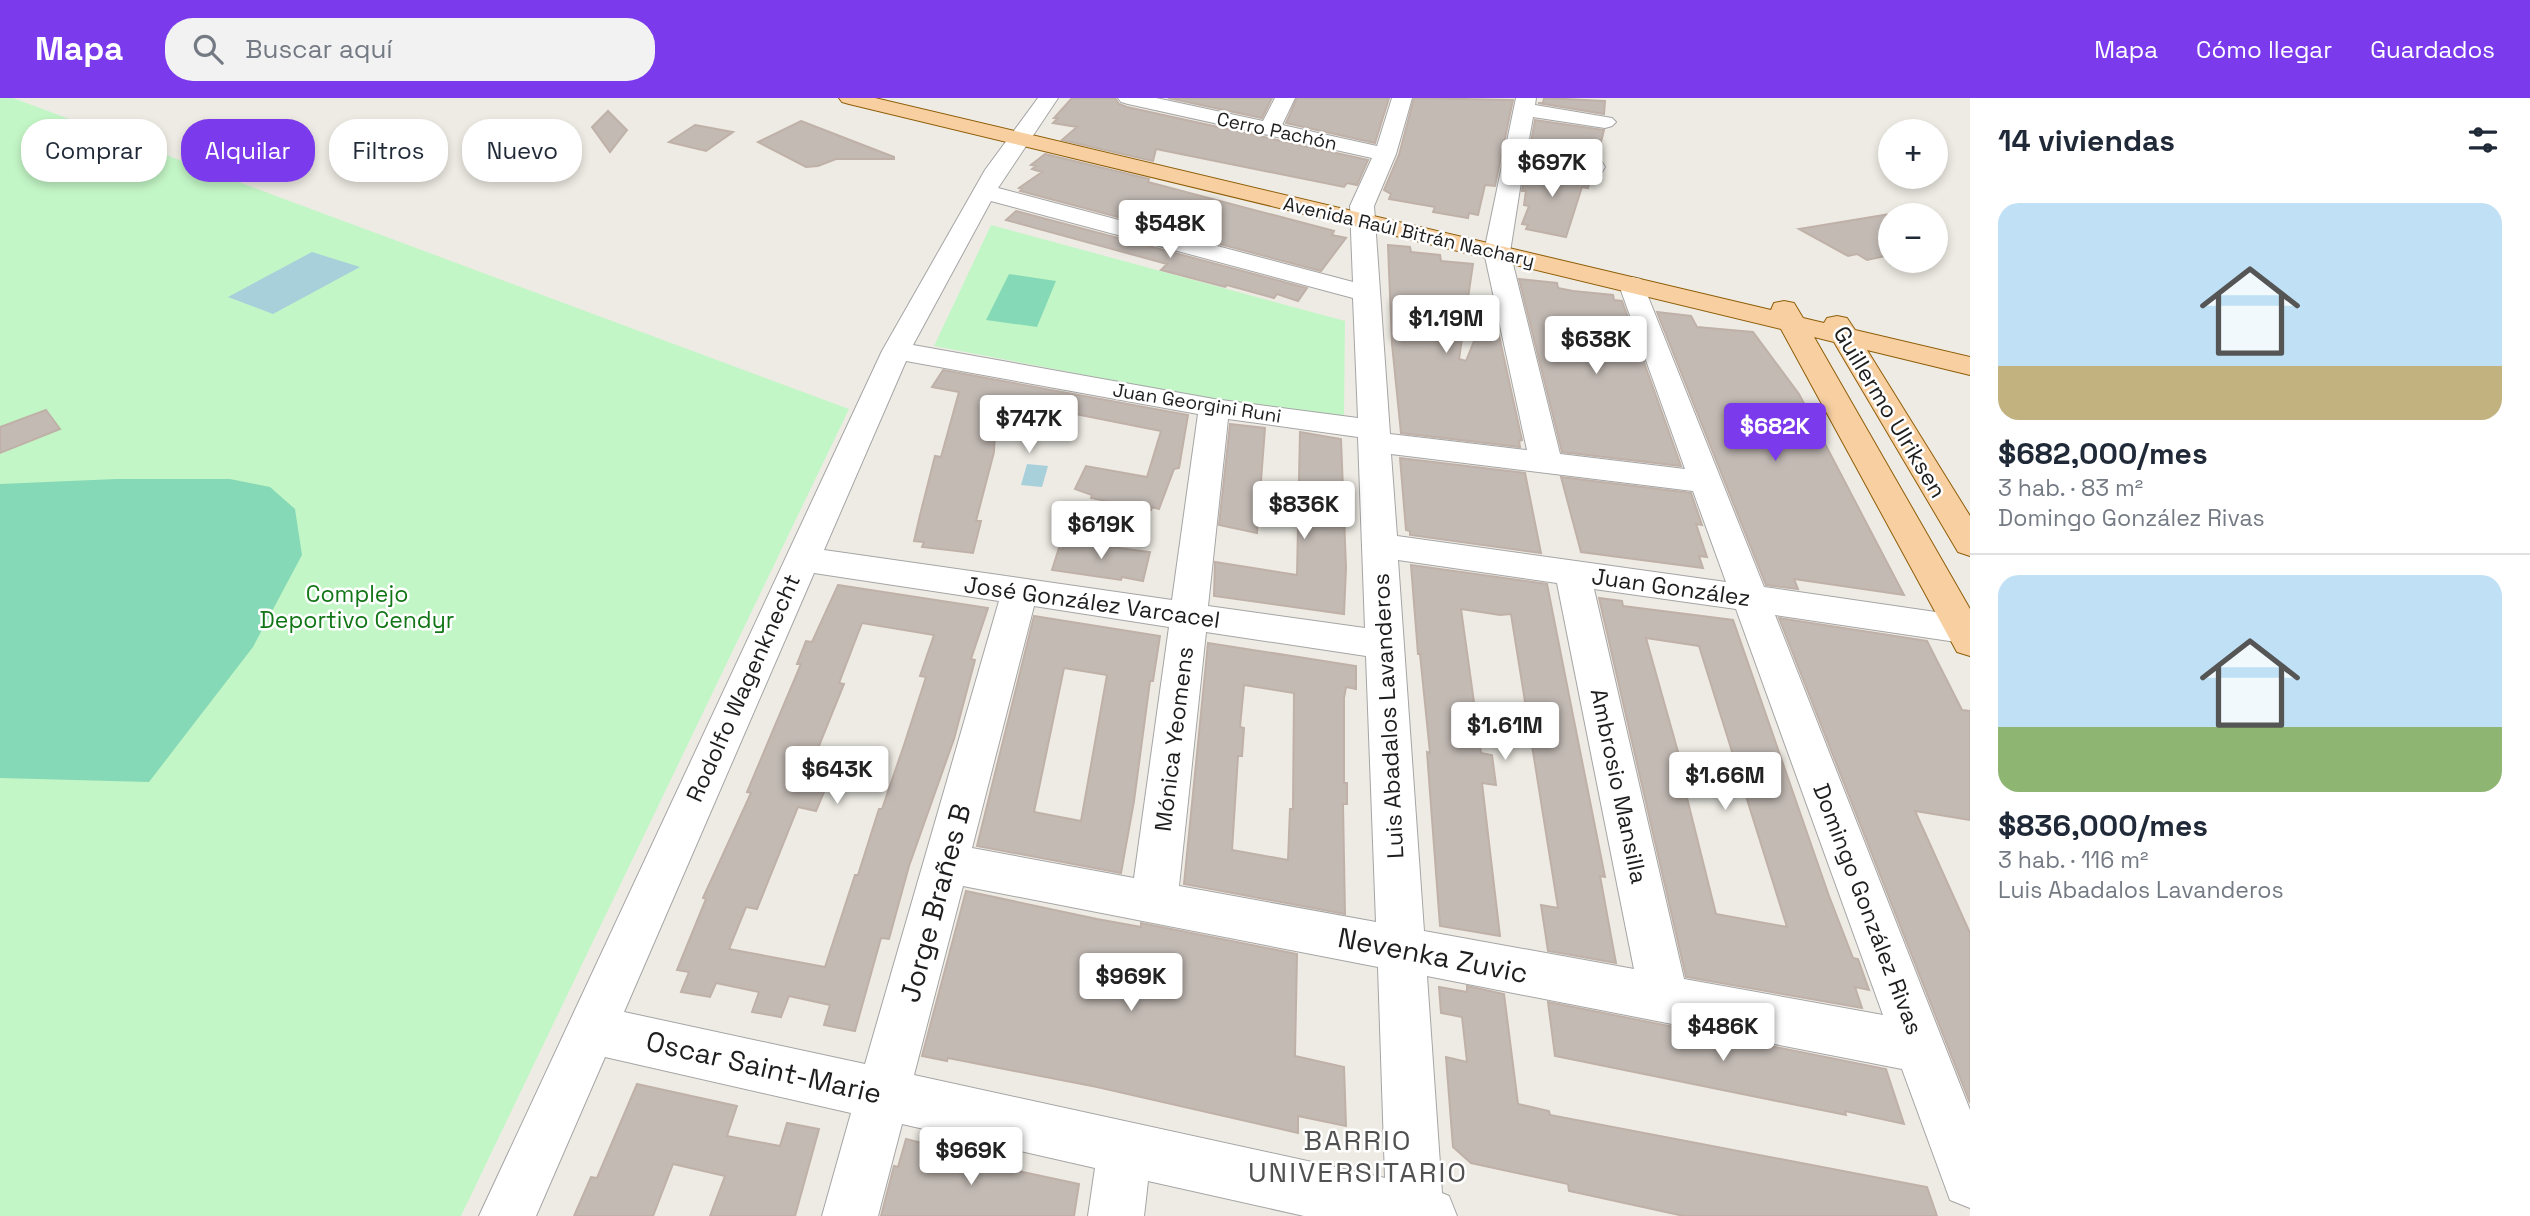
<!DOCTYPE html>
<html lang="es">
<head>
<meta charset="utf-8">
<style>
  body { margin:0; font-family:"Space Grotesk",sans-serif; background:#f2f2f3; color:#1f2937; height:100vh; display:flex; flex-direction:column; font-size:26px; white-space:nowrap }
  * { box-sizing:border-box; margin:0 }
  p { font-size:23px; color:#747a83 }
  .icon { flex:none; width:38px; height:38px; fill:none; stroke:currentColor; stroke-width:2; stroke-linecap:round; stroke-linejoin:round }
  .map { position:relative; flex:1; overflow:hidden }
  .panel { display:flex; flex-direction:column; background:#fff; width:560px }
  .panel>* { flex:none }
  .banner { position:absolute; left:21px; top:21px; width:665px; height:63px; display:flex; gap:14px }
  .fabs { position:absolute; left:1878px; top:21px; display:grid; gap:14px }
  .fabs a { display:grid; place-items:center; width:70px; height:70px; border-radius:50%; background:#fff; box-shadow:0 4px 10px #0003; font-size:35px }
  .price { position:absolute; translate:-50% -60px; padding:0 16px; border-radius:7px; background:#fff; color:#222; font-size:23px; line-height:46px; filter:drop-shadow(0 2px 4px #0008) }
  .price::after { content:''; position:absolute; left:50%; top:42px; width:21px; height:16px; margin-left:-10px; background:inherit; clip-path:polygon(0 0,100% 0,50% 100%) }
  .price.active { background:#7c3aed; color:#fff }
  ul { padding:0; list-style:none }
  li { display:grid; align-content:center; gap:14px; height:371px; padding:0 28px }
  li+li { border-top:2px solid #e0e1e3 }
  li span { display:grid; place-items:center; height:217px; border-radius:21px; color:#555 }
  li>.icon { margin-inline-start:auto }
  span .icon { width:126px; height:126px; fill:#fffc; stroke-width:1 }
  li b { font-size:30px }
  h2 { display:flex; justify-content:space-between; align-items:center; height:84px; padding:0 28px; font-size:30px }
  .pill { padding:0 24px; border-radius:28px; background:#fff; box-shadow:0 4px 10px #0003; font-size:24px; line-height:63px }
  .pill.active { background:#7c3aed; color:#fff }
  header { display:flex; align-items:center; gap:42px; box-sizing:border-box; height:98px; padding:0 35px; background:#7c3aed; color:#fff }
  header strong { font-size:33px }
  nav { display:flex; gap:38px; margin-inline-start:auto; font-size:24px }
  .search { width:490px; height:63px; background:#f2f2f3; display:flex; align-items:center; gap:18px; box-sizing:border-box; padding:0 24px; border-radius:28px; color:#747a83; font-size:26px }
  main { display:flex; flex:1; min-height:0 }
  .map>svg:first-child { display:block }
  .park { fill:#c3f6c6 }
  .pitch { fill:#86d9b6 }
  .water { fill:#a7d0da }
  .building { fill:#c3bab4; stroke:#bfb1a8; stroke-width:2; fill-rule:evenodd }
  .lines { fill:none; stroke-linecap:round; stroke-linejoin:round }
  .minor-casing { stroke:#a5a5a5; stroke-width:2 }
  .major-casing { stroke:#8f5e08; stroke-width:2 }
  .minor { fill:#fff; fill-rule:evenodd }
  .major { fill:#f7cfa1; fill-rule:evenodd }
  .labels { text-anchor:middle; dominant-baseline:central; stroke-width:5; stroke-linejoin:round; paint-order:stroke }
  .far-street-label { font-size:19px; fill:#1e1e1e; stroke:#fff }
  .street-label { font-size:23px; fill:#1e1e1e; stroke:#fff }
  .park-label { font-size:23px; fill:#117616; stroke:#fff }
  .near-street-label { font-size:28px; fill:#1e1e1e; stroke:#fff }
  .near-neighbourhood-label { font-size:28px; letter-spacing:2px; fill:#515151; stroke:#fff }
</style>
</head>
<body>
<header>
<strong>Mapa</strong>
<div class="search"><svg class="icon" aria-label="search" viewBox="0 0 24 24"><circle cx="10" cy="10" r="6"/><path d="M15 15l6 6"/></svg>Buscar aquí</div>
<nav><a>Mapa</a><a>Cómo llegar</a><a>Guardados</a></nav>
</header>
<main>
<div class="map">
<svg width="1970" height="1118" viewBox="0 0 1970 1118">
  <rect width="100%" height="100%" fill="#eeebe4"/>
  <!-- park -->
  <path class="park" d="M0 0H13L849 311 461 1118H0Z
    M991 127 1345 223 1344 318 1200 299 934 248Z"/>
  <!-- pitch -->
  <path class="pitch" d="M1009 176 1056 183 1037 229 986 222Z
    M116 381H230L270 389 295 411 302 457 253 549 149 684 0 680V386Z"/>
  <!-- water -->
  <path class="water" d="M312 154 360 169 273 216 228 199Z
    M1027 366 1048 368 1042 389 1021 387Z"/>
  <!-- building -->
  <path class="building" d="M1072 0H1115L1119 6 1127 9 1368 62 1357 87 1347 85 1344 89 1156 51 1153 63 1062 42 1077 29 1053 25 1058 20H1054Z
    M1168 0H1272L1262 20Z
    M1297 0H1389L1375 45 1286 25Z
    M1414 0 1513 2 1495 88 1485 87 1478 117 1469 115 1468 120 1433 114 1435 109 1389 101 1391 96 1384 92 1399 57Z
    M1544 0 1605 3 1604 16 1538 5H1543Z
    M608 13 627 32 610 54 592 29Z
    M1535 22 1604 32 1597 60 1530 50Z
    M801 23 894 59V61H836L818 68 806 69 758 44Z
    M695 27 733 34 706 53 669 44Z
    M259 50H289L264 74 233 73Z
    M1045 56 1149 81 1148 84 1334 133 1332 137 1346 140 1321 173 1020 93 1022 91 1019 90 1042 74 1032 71 1036 68 1031 67Z
    M1526 68 1591 78 1588 90 1582 89 1566 139 1526 131 1528 127 1522 126 1529 108 1524 107 1526 93H1522Z
    M1016 113 1307 190 1298 203 1277 196 1274 200 1227 187 1225 189 1161 172 1167 166 1006 122Z
    M1890 116V157L1867 162 1857 156 1848 158 1799 131Z
    M1388 147 1410 149 1411 154 1440 157 1441 163 1473 166 1459 261 1466 263 1491 201 1522 342 1519 343 1520 349 1401 335 1392 246Z
    M1519 181 1557 185 1558 190 1573 193 1613 197 1614 202 1622 203 1681 368 1562 354Z
    M1657 214 1691 218 1697 229 1753 234 1799 296 1904 497 1794 481 1798 491 1766 487Z
    M943 272 1188 317 1179 370 1174 371 1159 411 1152 409 1151 412 1091 400 1092 397 1075 391 1086 368 1147 379 1161 333 1035 308 1032 314 996 306 994 354 976 423H981L973 455 922 449 924 444 914 443 920 417 935 358 941 359 959 294 932 289Z
    M46 312 60 331 0 355V329Z
    M1230 326 1265 330 1257 435 1219 427Z
    M1300 334 1341 341 1346 470 1344 516 1214 498 1215 464 1297 477Z
    M1400 360 1525 375 1541 455 1410 437V433L1406 432Z
    M1561 379 1691 395 1702 427 1696 426 1707 459 1699 458 1703 470 1581 454Z
    M1066 441 1105 445 1104 448 1150 454 1143 483 1122 479 1121 482 1052 472 1059 450 1063 451Z
    M1411 467 1547 486 1605 779 1600 778 1616 865 1548 853 1541 807 1558 810 1511 516 1500 517 1461 511 1481 655 1492 657 1496 687 1482 685 1500 838 1440 828 1427 654 1430 655 1420 556H1418Z
    M838 487 988 510 971 561 975 562 954 641 909 768 889 841 881 840 855 933 824 927 830 907 789 898 781 919 752 914 759 894 716 885 710 899 681 894 689 874 677 872 706 801 703 800 751 695 747 694 801 566H797L806 543 812 544ZM862 525 934 537 920 578 926 579 904 647 882 711H879L858 777H855L825 869 729 851 746 809 757 811 798 709 816 713 832 675 810 670 844 586 839 585Z
    M1599 500 1622 503 1623 508 1733 522 1829 798 1853 860 1858 861 1869 892 1855 889 1862 910 1686 879ZM1646 540 1699 548 1787 829 1716 816 1677 660 1680 661Z
    M1034 518 1160 538 1153 583H1150L1134 703 1121 775 977 748ZM1064 570 1107 577 1081 723 1034 714Z
    M1779 520 1927 543 1962 612 1970 613V722L1915 713 1970 835V1005Z
    M1208 545 1356 568V591L1346 589 1344 600V685H1347V706H1343L1345 816 1184 786ZM1244 587 1294 595 1293 711H1290L1288 762 1232 752 1238 658H1242L1244 630 1240 629Z
    M966 793 1097 821 1141 829V825L1297 856 1295 958 1344 969 1346 1028 1298 1018V1035L1097 989 948 960 947 963 922 958Z
    M1467 888 1504 896 1518 1006 1549 1013 1550 1017 1927 1089 1937 1118H1684L1569 1093 1568 1086 1471 1065 1453 1049 1446 959 1467 964 1462 919 1441 915 1439 889 1467 894Z
    M1548 904 1886 971 1904 1026 1845 1013 1846 1017 1555 958Z
    M637 986 737 1008 727 1038 780 1048 787 1025 819 1031 795 1118H710L725 1078 673 1066 653 1118H574L591 1079 597 1080Z
    M906 1041 979 1059 980 1055 1014 1063 1013 1072 1079 1086 1074 1118H881L894 1068 898 1069Z"/>
  <g class="lines">
    <defs>
      <path id="minor" d="M1038 0H1058L998 90 1353 184 1350 108 1372 60 1128 6 1121 4 1118 0H1156L1263 23 1275 0H1295L1282 27 1377 48 1392 0H1412L1396 56 1374 108 1390 336 1527 352 1484 154 1516 0H1536L1535 7 1612 20 1616 24 1612 28 1605 30 1533 19 1527 52 1594 62 1602 64 1605 69 1602 74 1594 76 1524 65 1510 154 1560 356 1685 371 1619 187 1623 181 1632 179 1641 181 1764 489 1970 519V543L1963 545 1775 517 1970 1012V1110L1950 1102 1902 971 1427 878 1442 1095 1449 1098 1457 1118H1304L1148 1083 1144 1118H1088L1095 1070 902 1026 878 1118H822L851 1015 605 959 536 1118H479L882 253 985 72ZM991 103 1353 200 1358 320 1214 301 913 247ZM906 263 1198 316 1172 502 824 452ZM1228 321 1358 339 1365 530 1208 508ZM1391 356 1693 393 1726 484 1397 438ZM1398 462 1557 485 1634 871 1424 833ZM814 475 999 503 865 966 624 914ZM1594 491 1736 511 1883 917 1684 881ZM1034 508 1169 529 1134 780 972 750ZM1206 534 1366 558 1376 824 1179 788ZM963 788 1378 869 1385 1080 914 977Z"/>
      <path id="major" d="M839 0H875L1771 212 1774 205 1784 203 1794 205 1803 220 1824 225 1827 220 1837 218 1847 220 1855 232 1970 259V277L1867 252 1970 418V458L1958 454 1834 244 1814 239 1970 511V558L1957 554 1781 231 849 6 842 4Z"/>
    </defs>
    <!-- minor casing -->
    <use href="#minor" class="minor-casing"/>
    <!-- major casing -->
    <use href="#major" class="major-casing"/>
    <!-- minor -->
    <use href="#minor" class="minor"/>
    <!-- major -->
    <use href="#major" class="major"/>
  </g>
  <g class="labels">
    <!-- far-street labels -->
    <g class="far-street-label">
      <text transform="translate(1277 33) rotate(12)">Cerro Pachón</text>
      <text transform="translate(1409 134) rotate(13)">Avenida Raúl Bitrán Nachary</text>
      <text transform="translate(1197 305) rotate(9)">Juan Georgini Runi</text>
    </g>
    <!-- street labels -->
    <g class="street-label">
      <text transform="translate(1890 314) rotate(59)">Guillermo Ulriksen</text>
      <text transform="translate(1671 489) rotate(8)">Juan González</text>
      <text transform="translate(1092 504) rotate(8)">José González Varcacel</text>
      <text transform="translate(743 590) rotate(-66)">Rodolfo Wagenknecht</text>
      <text transform="translate(1388 618) rotate(-93)">Luis Abadalos Lavanderos</text>
      <text transform="translate(1174 641) rotate(-83)">Mónica Yeomens</text>
      <text transform="translate(1619 688) rotate(78)">Ambrosio Mansilla</text>
      <text transform="translate(1868 811) rotate(69)">Domingo González Rivas</text>
    </g>
    <!-- park labels -->
    <g class="park-label">
      <text x="357" y="496">Complejo<tspan x="357" dy="26">Deportivo Cendyr</tspan></text>
    </g>
    <!-- near-street labels -->
    <g class="near-street-label">
      <text transform="translate(935 805) rotate(-75)">Jorge Brañes B</text>
      <text transform="translate(1433 857) rotate(11)">Nevenka Zuvic</text>
      <text transform="translate(764 969) rotate(13)">Oscar Saint-Marie</text>
    </g>
    <!-- near-neighbourhood labels -->
    <g class="near-neighbourhood-label">
      <text x="1358" y="1042">BARRIO<tspan x="1358" dy="32">UNIVERSITARIO</tspan></text>
    </g>
  </g>
</svg>
<div class="fabs">
<a>+</a>
<a>−</a>
</div>
<b class="price" style="left:1552px;top:101px">$697K</b>
<b class="price" style="left:1170px;top:162px">$548K</b>
<b class="price" style="left:1446px;top:257px">$1.19M</b>
<b class="price" style="left:1596px;top:278px">$638K</b>
<b class="price" style="left:1029px;top:357px">$747K</b>
<b class="price active" style="left:1775px;top:365px">$682K</b>
<b class="price" style="left:1304px;top:443px">$836K</b>
<b class="price" style="left:1101px;top:463px">$619K</b>
<b class="price" style="left:1505px;top:664px">$1.61M</b>
<b class="price" style="left:837px;top:708px">$643K</b>
<b class="price" style="left:1725px;top:714px">$1.66M</b>
<b class="price" style="left:1131px;top:915px">$969K</b>
<b class="price" style="left:1723px;top:965px">$486K</b>
<b class="price" style="left:971px;top:1089px">$969K</b>
<div class="banner">
<a class="pill">Comprar</a>
<a class="pill active">Alquilar</a>
<a class="pill">Filtros</a>
<a class="pill">Nuevo</a>
</div>
</div>
<section class="panel">
<h2>14 viviendas<svg class="icon" aria-label="filters" viewBox="0 0 24 24"><path d="M4 7h16M4 17h16"/><circle cx="9" cy="7" r="2"/><circle cx="15" cy="17" r="2"/></svg></h2>
<ul>
<li><span style="background:linear-gradient(#bfe0f5 75%,#c2b280 0)"><svg class="icon" aria-label="home" viewBox="0 0 24 24"><path d="M3 11l9-7 9 7M6 9v11h12V9"/></svg></span><div><b>$682,000/mes</b><p>3 hab. · 83 m²</p><p>Domingo González Rivas</p></div></li>
<li><span style="background:linear-gradient(#bfe0f5 70%,#8fb573 0)"><svg class="icon" aria-label="home" viewBox="0 0 24 24"><path d="M3 11l9-7 9 7M6 9v11h12V9"/></svg></span><div><b>$836,000/mes</b><p>3 hab. · 116 m²</p><p>Luis Abadalos Lavanderos</p></div></li>
</ul>
</section>
</main>
</body>
</html>
